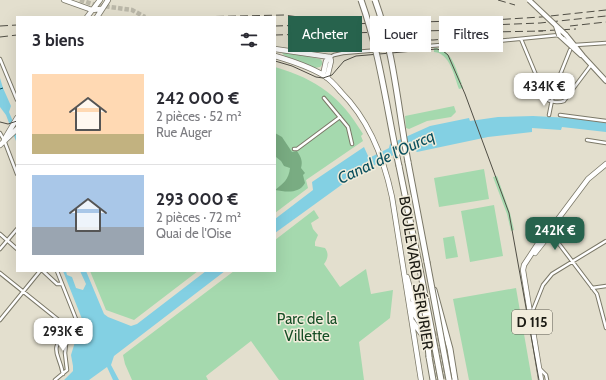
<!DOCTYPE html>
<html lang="fr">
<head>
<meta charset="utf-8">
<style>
  body { margin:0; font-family:Cabin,sans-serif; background:#f7f7f7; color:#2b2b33; height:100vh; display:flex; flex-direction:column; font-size:15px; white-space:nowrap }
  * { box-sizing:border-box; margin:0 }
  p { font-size:13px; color:#7c7c81 }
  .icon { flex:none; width:22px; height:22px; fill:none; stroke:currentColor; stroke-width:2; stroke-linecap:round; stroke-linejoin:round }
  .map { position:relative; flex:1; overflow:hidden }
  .details { position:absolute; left:16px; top:16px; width:260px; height:256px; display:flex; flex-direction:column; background:#fff; border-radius:0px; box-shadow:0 4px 16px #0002 }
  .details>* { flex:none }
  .guide { position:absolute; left:288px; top:16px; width:258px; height:36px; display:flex; gap:8px }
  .price { position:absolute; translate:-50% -34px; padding:0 9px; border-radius:8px; background:#fff; color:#222; font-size:13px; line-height:26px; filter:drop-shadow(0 1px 2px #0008) }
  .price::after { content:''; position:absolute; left:50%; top:24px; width:12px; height:9px; margin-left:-6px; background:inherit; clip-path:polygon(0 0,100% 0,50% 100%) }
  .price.selected { background:#27634d; color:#fff }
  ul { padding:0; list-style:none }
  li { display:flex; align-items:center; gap:12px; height:100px; padding:0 16px }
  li+li { border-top:1px solid #e1e1e2 }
  li span { display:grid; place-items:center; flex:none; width:112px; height:80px; border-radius:0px; color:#555 }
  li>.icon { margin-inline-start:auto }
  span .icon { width:48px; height:48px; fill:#fffc; stroke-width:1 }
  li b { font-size:17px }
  h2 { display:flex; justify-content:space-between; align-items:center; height:48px; padding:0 16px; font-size:17px }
  .tag { padding:0 14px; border-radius:0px; background:#fff; box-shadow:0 4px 16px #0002; font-size:14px; line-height:36px }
  .tag.selected { background:#27634d; color:#fff }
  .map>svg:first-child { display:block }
  .green { fill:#a5d9ae }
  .forest { fill:#79ac82 }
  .water { fill:#83d0e3 }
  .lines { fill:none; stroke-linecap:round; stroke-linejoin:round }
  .ferry { stroke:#0c515f; stroke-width:1; stroke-dasharray:5 4; stroke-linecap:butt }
  .primary-tunnel { stroke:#bbb8a9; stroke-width:4.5; stroke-dasharray:4.5 2; stroke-linecap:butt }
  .street-casing { stroke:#7b7868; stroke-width:4.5 }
  .secondary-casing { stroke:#7b7868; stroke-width:6 }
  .primary-casing { stroke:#7b7868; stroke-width:6 }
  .highway-casing { stroke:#7b7868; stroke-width:7 }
  .street { stroke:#fff; stroke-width:2.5 }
  .secondary { stroke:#fff; stroke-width:4 }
  .primary { stroke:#fff; stroke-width:4.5 }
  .highway { stroke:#fff; stroke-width:5 }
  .tram { stroke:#504e45; stroke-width:1 }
  .rail { stroke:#504e45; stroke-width:1; stroke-dasharray:8 4; stroke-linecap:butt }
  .secondary-bridge-casing { stroke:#7b7868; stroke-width:6; stroke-linecap:butt }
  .highway-bridge-casing { stroke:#7b7868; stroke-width:7; stroke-linecap:butt }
  .secondary-bridge { stroke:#fff; stroke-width:4 }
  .highway-bridge { stroke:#fff; stroke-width:5 }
  .labels { text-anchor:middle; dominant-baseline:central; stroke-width:3; stroke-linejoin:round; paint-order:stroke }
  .shield { fill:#f1ecdb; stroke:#5c5a50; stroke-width:1 }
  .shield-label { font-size:14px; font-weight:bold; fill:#1c1b14 }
  .street-label { font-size:15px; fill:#1c1b14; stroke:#f1ecdb }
  .park-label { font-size:15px; fill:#164e26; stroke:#f1ecdb }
  .water-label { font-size:16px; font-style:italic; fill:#0c515f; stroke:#f1ecdb }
</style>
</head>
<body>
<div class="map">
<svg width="606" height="380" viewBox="0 0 606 380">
  <rect width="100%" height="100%" fill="#e3dfce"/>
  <!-- green -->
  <path class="green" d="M434 48C452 48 456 70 462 84L459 85H462L463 88 459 89C454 76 450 53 434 52Z
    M280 51 320 59C323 61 323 64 320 67L315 68 285 56Z
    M275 67C318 80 340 96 363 134L361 136 363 141 306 180 308 188 275 213Z
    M454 106 456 112 451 117 427 121 409 129 406 128 405 116Z
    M484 169 489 199 439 207 434 178Z
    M497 176 510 213 514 230 511 231 507 214 493 177Z
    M494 205 503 256 470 262 461 211Z
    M314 210 319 218 311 223 313 229 318 235 315 242V246L325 248C329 253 328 259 324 264L340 287 366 269 371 294 393 290 390 318 359 342 364 380H279L251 341 206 376 208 380H132L125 364 123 355 234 271H275V240Z
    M454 236 458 257 446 259 443 238Z
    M90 271H198L134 320 106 310Z
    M516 288 532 380H469L453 299Z"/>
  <!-- forest -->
  <path class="forest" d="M275 133 282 137 292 152 297 151C301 157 303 161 301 168L305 173 303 175 305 183C299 194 286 192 275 190 283 184 289 179 290 168L284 166 281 161 276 157Z"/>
  <!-- water -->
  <path class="water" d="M0 78 3 88 11 106 9 112 17 131V155L16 141 6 115 0 107Z
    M533 116 570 118 606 123V132L562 127 561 130 532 128V132L488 137 417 152 412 147 389 157 351 178 275 233V219L313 190 312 182 364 147 369 158 389 148 390 144 430 126 469 118 470 121 498 117Z
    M63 271H66L67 275 72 277 76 288 83 290 86 284 80 271H86L104 314 108 317 131 326 137 324 206 271H225L114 356 111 365 119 380H113L107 367 89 380H64L73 371V366L71 355 82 319Z"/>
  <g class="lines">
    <!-- ferry -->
    <path class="ferry" d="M0 89 3 88"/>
    <!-- primary-tunnel -->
    <path class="primary-tunnel" d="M80 0 96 5 132 10 145 17
      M430 327 441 342
      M427 342 432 348 438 380
      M435 343 438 349 445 380"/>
    <defs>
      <path id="street" d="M521 39 546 99C550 102 559 103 564 101L591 65
        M575 45 606 43
        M330 57 334 55 343 53 441 45 450 46 478 43 559 35
        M0 59 17 100
        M324 98 348 127 352 144
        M549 115 554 90 570 50
        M560 115 606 121
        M0 133 4 140 17 174
        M587 140 606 143
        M294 149H297L340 117
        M550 232 597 294 606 328
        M0 234 17 249
        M0 249 17 229
        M43 271 57 284H62
        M0 273 71 330
        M592 288 606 286
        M531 315 543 285 552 274 606 241
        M0 320 40 271
        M540 369 546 375 547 380
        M63 374C58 349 48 352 69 329
        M55 380 67 370 65 353 66 344 76 319 57 271"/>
      <path id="secondary" d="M559 35 581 55
        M566 35 583 56 606 81"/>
      <path id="primary" d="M64 0 92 10 101 9
        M87 17 100 0
        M97 17 108 0
        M275 49 330 57
        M275 56C292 61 308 66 323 75 330 79 336 86 341 92 369 120 384 159 392 197L421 380
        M323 75 326 61 330 57
        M327 78 331 61 330 57
        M4 140 17 118
        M0 145 17 129
        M535 253 549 235V231
        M407 277 414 303 423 319
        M411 304 415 315 422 327
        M413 322 425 339
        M541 380 523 270 524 265 545 233 549 231 588 179 606 164"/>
      <path id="highway" d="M408 162 427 262
        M399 166 419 264
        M434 290 450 349 455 380
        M429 357 433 380"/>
    </defs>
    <!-- street casing -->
    <use href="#street" class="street-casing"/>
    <!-- secondary casing -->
    <use href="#secondary" class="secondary-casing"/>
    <!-- primary casing -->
    <use href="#primary" class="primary-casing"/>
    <!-- highway casing -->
    <use href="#highway" class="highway-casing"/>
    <!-- street -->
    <use href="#street" class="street"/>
    <!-- secondary -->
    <use href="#secondary" class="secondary"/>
    <!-- primary -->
    <use href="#primary" class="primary"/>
    <!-- highway -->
    <use href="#highway" class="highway"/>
    <!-- tram -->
    <path class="tram" d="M275 61 292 66 316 77 323 78 332 75 344 61 356 56 437 49 443 51 448 55 465 94 509 213 539 380
      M0 122 8 124 17 121"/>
    <!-- rail -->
    <path class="rail" d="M498 0 515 5
      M192 17 284 15 313 19
      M490 25 540 23 606 16
      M0 26 17 25
      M275 26 492 20 541 17 606 10
      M570 26 606 22
      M538 31 576 29
      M491 32 543 31
      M275 35 496 29
      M0 37 17 35
      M394 39 433 40 496 35"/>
    <defs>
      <path id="secondary-bridge" d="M529 0 566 35
        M556 26 559 35"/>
      <path id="highway-bridge" d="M361 0C380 53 387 111 399 166
        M375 0C394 52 398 108 408 162
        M427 262 449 380
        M419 264 441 380
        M425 311 429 357"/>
    </defs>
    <!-- secondary-bridge casing -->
    <use href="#secondary-bridge" class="secondary-bridge-casing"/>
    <!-- highway-bridge casing -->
    <use href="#highway-bridge" class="highway-bridge-casing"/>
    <!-- secondary-bridge -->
    <use href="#secondary-bridge" class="secondary-bridge"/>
    <!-- highway-bridge -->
    <use href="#highway-bridge" class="highway-bridge"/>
  </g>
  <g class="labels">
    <!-- shield labels -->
    <rect class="shield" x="512" y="310" width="40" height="24" rx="3"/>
    <g class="shield-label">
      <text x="532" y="322">D 115</text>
    </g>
    <!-- street labels -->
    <g class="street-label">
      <text transform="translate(416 273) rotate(81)">BOULEVARD SÉRURIER</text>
    </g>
    <!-- park labels -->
    <g class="park-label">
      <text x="307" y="319">Parc de la<tspan x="307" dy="17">Villette</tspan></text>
    </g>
    <!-- water labels -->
    <g class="water-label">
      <text transform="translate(386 157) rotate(-25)">Canal de l'Ourcq</text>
    </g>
  </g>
</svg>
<b class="price" style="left:544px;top:107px">434K €</b>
<b class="price selected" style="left:555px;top:251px">242K €</b>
<b class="price" style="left:63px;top:352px">293K €</b>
<div class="guide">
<a class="tag selected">Acheter</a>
<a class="tag">Louer</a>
<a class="tag">Filtres</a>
</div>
<section class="details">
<h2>3 biens<svg class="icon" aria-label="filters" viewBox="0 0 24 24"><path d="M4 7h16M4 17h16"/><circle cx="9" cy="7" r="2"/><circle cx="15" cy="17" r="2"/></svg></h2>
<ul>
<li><span style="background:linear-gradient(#ffd9b3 75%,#c2b280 0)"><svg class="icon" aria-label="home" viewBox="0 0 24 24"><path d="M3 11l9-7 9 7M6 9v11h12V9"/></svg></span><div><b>242 000 €</b><p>2 pièces · 52 m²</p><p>Rue Auger</p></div></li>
<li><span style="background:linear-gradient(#a9c7e8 65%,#9aa5b1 0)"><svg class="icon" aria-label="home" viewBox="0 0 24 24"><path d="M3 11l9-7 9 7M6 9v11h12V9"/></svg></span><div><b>293 000 €</b><p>2 pièces · 72 m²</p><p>Quai de l'Oise</p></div></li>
</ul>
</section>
</div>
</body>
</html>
